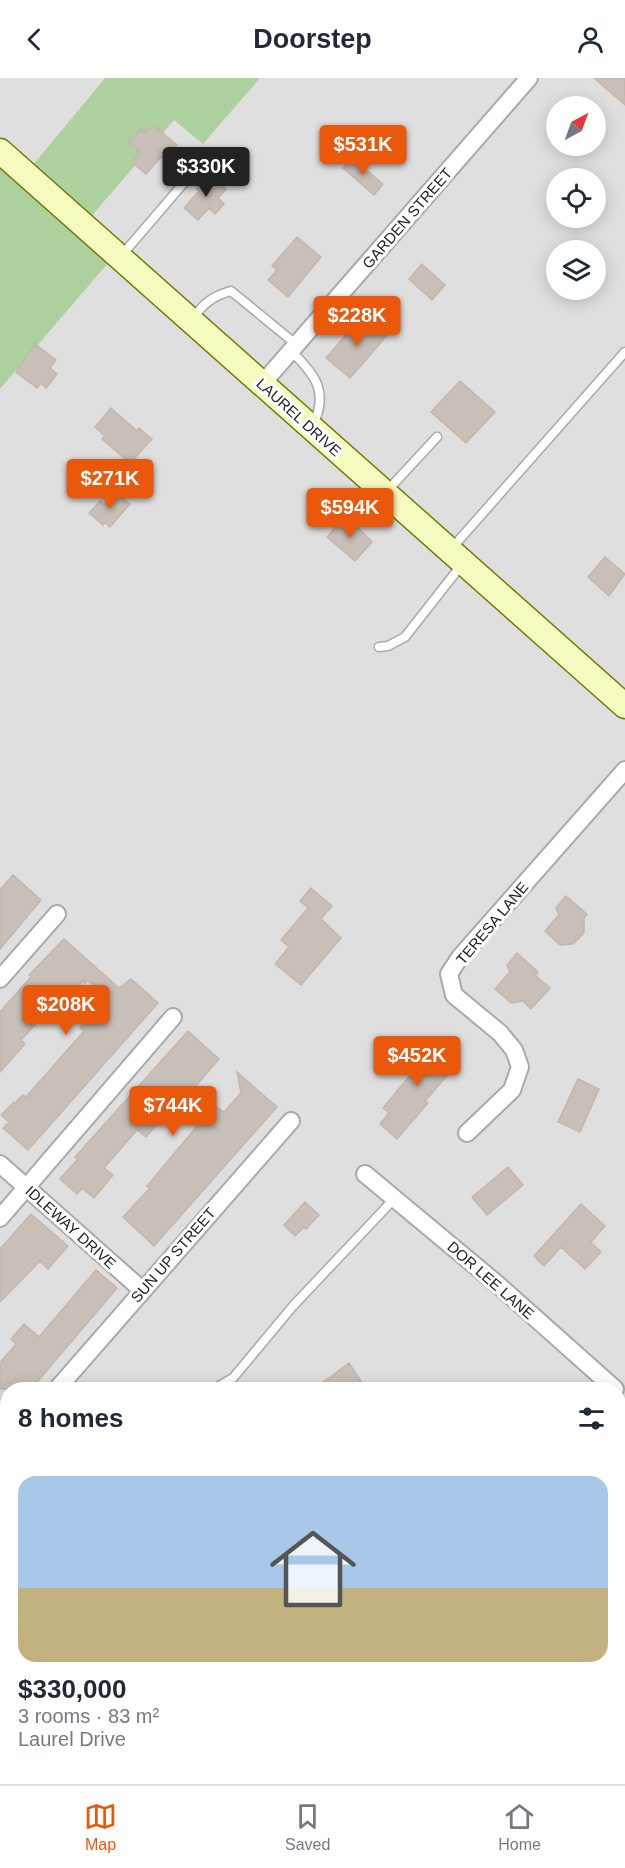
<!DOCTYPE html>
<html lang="en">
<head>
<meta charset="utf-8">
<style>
  body { margin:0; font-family:Helvetica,sans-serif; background:#f2f2f3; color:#1f2937; height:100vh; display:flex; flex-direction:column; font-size:22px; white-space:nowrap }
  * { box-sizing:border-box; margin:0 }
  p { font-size:20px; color:#747a83 }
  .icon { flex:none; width:33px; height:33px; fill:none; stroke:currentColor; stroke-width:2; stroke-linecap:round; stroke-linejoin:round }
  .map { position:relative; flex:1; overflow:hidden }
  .side { position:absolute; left:0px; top:1304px; width:626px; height:404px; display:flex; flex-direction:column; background:#fff; border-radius:24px 24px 0 0; box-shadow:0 3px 15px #0003 }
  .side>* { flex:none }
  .needle { width:39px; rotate:41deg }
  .buttons { position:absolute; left:546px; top:18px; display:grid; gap:12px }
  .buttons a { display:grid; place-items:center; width:60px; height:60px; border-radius:50%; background:#fff; box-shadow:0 3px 15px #0003; font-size:30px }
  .price { position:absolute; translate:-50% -51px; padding:0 14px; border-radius:6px; background:#ea580c; color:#fff; font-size:20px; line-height:39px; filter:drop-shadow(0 2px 3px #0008) }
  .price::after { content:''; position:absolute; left:50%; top:36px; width:18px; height:14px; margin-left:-9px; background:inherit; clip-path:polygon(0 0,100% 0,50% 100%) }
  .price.current { background:#222; color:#fff }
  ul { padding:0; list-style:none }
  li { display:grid; align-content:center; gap:12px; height:318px; padding:0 18px }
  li+li { border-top:2px solid #e0e1e3 }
  li span { display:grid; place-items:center; height:186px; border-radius:18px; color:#555 }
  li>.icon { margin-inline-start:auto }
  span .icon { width:108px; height:108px; fill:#fffc; stroke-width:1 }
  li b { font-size:26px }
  h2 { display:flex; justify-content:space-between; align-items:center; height:72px; padding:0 18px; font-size:26px }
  header { display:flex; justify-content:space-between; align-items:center; height:78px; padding:0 18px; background:#fff; font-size:27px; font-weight:700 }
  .tab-bar { display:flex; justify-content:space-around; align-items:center; height:84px; border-top:2px solid #e0e1e3; background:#fff; font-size:16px; color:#747a83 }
  .tab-bar a { display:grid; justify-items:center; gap:3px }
  .tab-bar .current { color:#ea580c }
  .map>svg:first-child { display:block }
  .residential { fill:#e0dfdf; fill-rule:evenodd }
  .forest { fill:#add19e }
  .wetland { fill:#c6e0d4 }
  .building { fill:#c7bfb8; stroke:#c4b6ab; stroke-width:1.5 }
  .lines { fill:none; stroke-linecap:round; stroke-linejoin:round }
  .lane-casing { stroke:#a9a9a9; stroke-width:11 }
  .street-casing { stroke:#a9a9a9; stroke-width:20 }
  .secondary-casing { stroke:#707d05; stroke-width:27 }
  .lane { stroke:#fff; stroke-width:8 }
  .street { stroke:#fff; stroke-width:16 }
  .secondary { stroke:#f7fabf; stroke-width:24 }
  .labels { text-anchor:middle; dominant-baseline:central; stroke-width:6; stroke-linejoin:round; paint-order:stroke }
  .street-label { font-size:15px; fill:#222; stroke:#fff }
</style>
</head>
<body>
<header><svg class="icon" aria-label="back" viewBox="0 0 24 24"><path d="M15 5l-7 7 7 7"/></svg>Doorstep<svg class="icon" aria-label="person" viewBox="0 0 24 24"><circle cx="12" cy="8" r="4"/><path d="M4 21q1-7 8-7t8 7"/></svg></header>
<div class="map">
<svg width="625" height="1706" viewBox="0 0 625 1706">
  <rect width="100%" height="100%" fill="#f2efe9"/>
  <!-- residential -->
  <path class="residential" d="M0 0H105L32 88 0 59Z
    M260 0H625V615L90 140 174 41 203 66ZM556 28H596V68H556ZM556 100H596V140H556ZM556 172H596V212H556Z
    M109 184 625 641V1673L618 1667V1311H8V1700H170L164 1706H0V311Z"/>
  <!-- forest -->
  <path class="forest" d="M105 0H260L203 66 174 42 90 140 32 88Z
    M0 86 109 184 0 311Z
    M618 1667 625 1673V1706H254L247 1700H618Z"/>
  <!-- wetland -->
  <path class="wetland" d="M170 1700H247L254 1706H164Z"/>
  <!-- building -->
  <path class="building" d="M594 0H625V27Z
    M153 47 177 67 164 81 161 79 146 96 132 84 140 74 129 64 141 51 145 55Z
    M352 80 383 106 374 117 343 90Z
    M209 96 226 111 218 120 224 126 215 136 209 130 198 142 184 130 199 113 196 110Z
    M297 159 321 179 288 219 268 202 277 192 272 188Z
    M422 186 445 207 432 222 409 201Z
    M374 241 390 254 350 300 326 280 357 244 365 251Z
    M35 266 56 282 50 290 57 296 46 310 41 305 37 310 16 294Z
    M460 303 495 334 466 365 431 334Z
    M111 330 137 353 139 350 152 361 130 385 102 361 105 358 95 349Z
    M116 414 130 426 110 449 105 444 103 447 89 435 100 423 104 427Z
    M344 439 350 445 352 443 372 464 355 483 327 459Z
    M605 479 625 496 609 518 588 499Z
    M13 797 41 822 0 871V812Z
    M311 810 332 828 321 841 341 860 301 907 275 886 289 869 281 862 308 830 300 823Z
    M566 818 587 836 584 840V855L573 866 560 867 545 853 559 837 556 830Z
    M64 861 119 910 131 901 158 925 28 1072 3 1050 9 1044 1 1037 14 1024 15 1025 23 1017 26 1019 84 953 80 950 107 919 87 902 85 905 83 903 68 920 63 915 56 922 53 918 30 943 35 947 21 962 25 966 0 994V934L31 899 29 897Z
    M517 875 538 894 535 897 550 910 531 931 523 923 511 925 495 911 510 894 507 887Z
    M188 953 219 981 194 1010 218 1030 224 1034 241 1015 237 994 277 1029 154 1168 123 1139 150 1110 147 1108 198 1047 174 1027 146 1059 137 1052 104 1090 113 1097 94 1120 82 1110 77 1116 60 1101 78 1081 75 1079Z
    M428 960 457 986 425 1023 428 1025 397 1061 380 1046 389 1035 383 1030 413 994 404 987Z
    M578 1001 599 1011 580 1054 558 1044Z
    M508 1089 523 1107 487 1137 472 1119Z
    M305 1124 319 1137 306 1151 304 1149 295 1158 284 1147Z
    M581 1126 605 1148 591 1164 601 1174 585 1191 561 1169 544 1188 534 1178Z
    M31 1136 68 1168 48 1191 40 1183 0 1224V1171Z
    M96 1192 117 1210 31 1311H0V1285L16 1266 11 1261 24 1246 39 1259Z
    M349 1285 361 1303 348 1311H314Z"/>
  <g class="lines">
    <defs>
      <path id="lane" d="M122 177 194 93
        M193 240C204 225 213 218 231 213L297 267
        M291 273C315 296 329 314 313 347
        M387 413 437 359
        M452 470 625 274
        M379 569 388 568 405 559 463 485
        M214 1311 233 1300 293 1228 395 1120
        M618 1570 625 1576
        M368 1706 369 1700"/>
      <path id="street" d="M262 306 529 0
        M0 901 57 836
        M467 1055 512 1012 520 989 514 972 500 955 454 917 449 896 460 879 625 692
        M0 1086 142 1212
        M365 1096 496 1205 615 1311
        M0 1140 173 939
        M57 1311 291 1043
        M0 1378 8 1369"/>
      <path id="secondary" d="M0 73 625 628"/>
    </defs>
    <!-- lane casing -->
    <use href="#lane" class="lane-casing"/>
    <!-- street casing -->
    <use href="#street" class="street-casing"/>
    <!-- secondary casing -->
    <use href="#secondary" class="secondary-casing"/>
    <!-- lane -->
    <use href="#lane" class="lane"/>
    <!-- street -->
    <use href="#street" class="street"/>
    <!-- secondary -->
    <use href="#secondary" class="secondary"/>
  </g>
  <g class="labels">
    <!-- street labels -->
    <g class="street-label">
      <text transform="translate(407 140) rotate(-49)">GARDEN STREET</text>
      <text transform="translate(299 339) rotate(42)">LAUREL DRIVE</text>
      <text transform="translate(492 845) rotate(-50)">TERESA LANE</text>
      <text transform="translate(71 1149) rotate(42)">IDLEWAY DRIVE</text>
      <text transform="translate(173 1177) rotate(-49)">SUN UP STREET</text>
      <text transform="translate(491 1202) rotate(41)">DOR LEE LANE</text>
    </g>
  </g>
</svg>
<div class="buttons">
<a><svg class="needle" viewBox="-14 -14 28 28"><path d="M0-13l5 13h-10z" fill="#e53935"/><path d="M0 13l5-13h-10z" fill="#747a83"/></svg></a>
<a><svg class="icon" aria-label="locate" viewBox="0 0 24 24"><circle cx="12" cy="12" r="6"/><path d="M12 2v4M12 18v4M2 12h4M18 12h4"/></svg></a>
<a><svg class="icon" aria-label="layers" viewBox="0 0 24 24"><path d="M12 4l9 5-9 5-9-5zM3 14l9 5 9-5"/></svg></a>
</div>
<b class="price" style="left:363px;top:98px">$531K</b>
<b class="price current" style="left:206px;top:120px">$330K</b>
<b class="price" style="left:357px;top:269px">$228K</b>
<b class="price" style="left:110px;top:432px">$271K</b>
<b class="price" style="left:350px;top:461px">$594K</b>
<b class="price" style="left:66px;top:958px">$208K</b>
<b class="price" style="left:417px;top:1009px">$452K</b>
<b class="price" style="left:173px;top:1059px">$744K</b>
<section class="side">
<h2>8 homes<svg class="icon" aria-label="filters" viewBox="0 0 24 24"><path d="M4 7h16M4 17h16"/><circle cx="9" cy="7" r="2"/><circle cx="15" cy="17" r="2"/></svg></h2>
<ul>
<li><span style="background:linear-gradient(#a9c7e8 60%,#c2b280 0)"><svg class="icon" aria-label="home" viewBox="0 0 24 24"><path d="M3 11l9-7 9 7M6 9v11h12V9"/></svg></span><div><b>$330,000</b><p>3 rooms · 83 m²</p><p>Laurel Drive</p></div></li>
</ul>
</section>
</div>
<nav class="tab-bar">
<a class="current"><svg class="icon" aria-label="map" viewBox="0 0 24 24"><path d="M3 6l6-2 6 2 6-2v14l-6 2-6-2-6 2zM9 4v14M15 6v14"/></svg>Map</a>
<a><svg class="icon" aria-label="saved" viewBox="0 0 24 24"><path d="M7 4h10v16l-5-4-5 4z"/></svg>Saved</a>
<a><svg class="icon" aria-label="home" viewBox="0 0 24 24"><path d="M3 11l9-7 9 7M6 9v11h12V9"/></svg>Home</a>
</nav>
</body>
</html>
